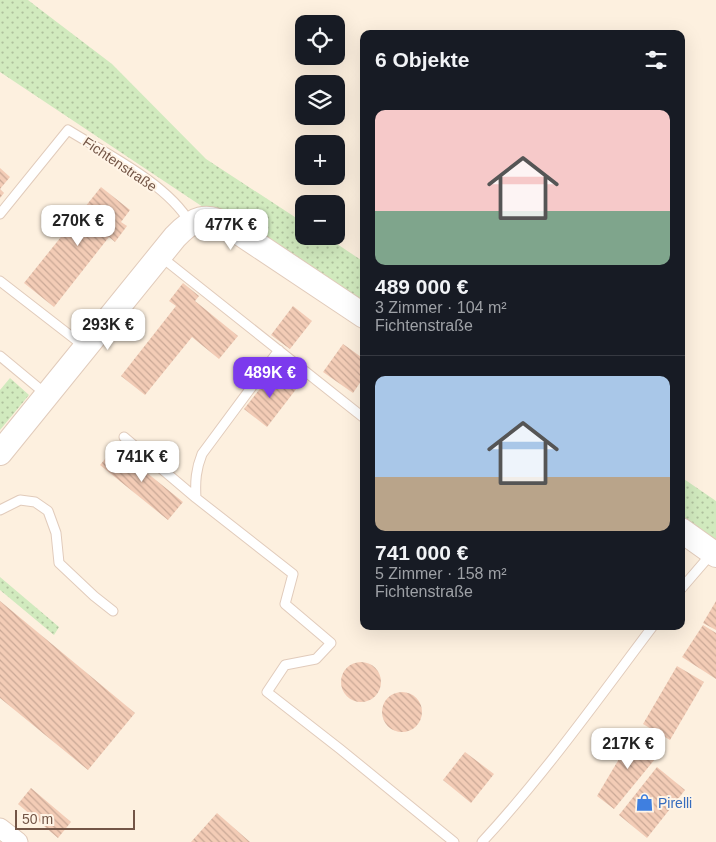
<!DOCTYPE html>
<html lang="de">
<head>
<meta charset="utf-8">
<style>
  body { margin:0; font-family:Arial,sans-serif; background:#20242c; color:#f1f3f6; height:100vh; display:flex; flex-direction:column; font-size:19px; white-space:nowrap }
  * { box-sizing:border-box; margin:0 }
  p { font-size:16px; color:#9ea1a6 }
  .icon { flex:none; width:28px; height:28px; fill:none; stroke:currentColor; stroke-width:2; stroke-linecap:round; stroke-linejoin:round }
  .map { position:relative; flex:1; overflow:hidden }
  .side { position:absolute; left:360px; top:30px; width:325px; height:600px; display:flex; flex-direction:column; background:#171b24; border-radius:10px; box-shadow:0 5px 20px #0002 }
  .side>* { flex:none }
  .controls { position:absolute; left:295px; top:15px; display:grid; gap:10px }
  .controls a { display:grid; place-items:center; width:50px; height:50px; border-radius:10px; background:#171b24; box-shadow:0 5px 20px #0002; font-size:25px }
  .scale { position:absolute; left:15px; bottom:12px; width:120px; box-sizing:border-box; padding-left:5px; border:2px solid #735546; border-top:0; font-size:14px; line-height:18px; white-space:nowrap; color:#735546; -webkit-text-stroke:4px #fff4e6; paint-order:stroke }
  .price { position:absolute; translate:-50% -42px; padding:0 11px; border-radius:10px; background:#fff; color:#222; font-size:16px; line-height:32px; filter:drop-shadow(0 1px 2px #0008) }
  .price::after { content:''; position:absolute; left:50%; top:30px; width:15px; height:11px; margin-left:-8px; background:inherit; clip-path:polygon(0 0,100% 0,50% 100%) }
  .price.selected { background:#7c3aed; color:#fff }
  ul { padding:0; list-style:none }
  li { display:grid; align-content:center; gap:10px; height:265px; padding:0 15px }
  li+li { border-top:1px solid #363941 }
  li span { display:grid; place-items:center; height:155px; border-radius:10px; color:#555 }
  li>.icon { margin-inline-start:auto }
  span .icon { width:90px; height:90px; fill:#fffc; stroke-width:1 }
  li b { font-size:21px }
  h2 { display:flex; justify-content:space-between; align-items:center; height:60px; padding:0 15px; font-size:21px }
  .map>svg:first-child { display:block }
  .grass { fill:url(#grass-dots) }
  .building { fill:url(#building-back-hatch) }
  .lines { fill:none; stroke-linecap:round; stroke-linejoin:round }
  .service-casing { stroke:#e1cbbb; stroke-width:11 }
  .minor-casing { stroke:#e1cbbb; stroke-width:21 }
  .tertiary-casing { stroke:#e1cbbb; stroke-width:26 }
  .service { stroke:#fff; stroke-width:9 }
  .minor { stroke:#fff; stroke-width:19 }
  .tertiary { stroke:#fff; stroke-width:24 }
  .labels { text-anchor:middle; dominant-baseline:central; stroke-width:4; stroke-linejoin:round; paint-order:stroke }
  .street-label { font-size:14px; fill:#735546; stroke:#fff4e6 }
  .shop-label { font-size:14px; fill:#366cbe; stroke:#fff4e6; text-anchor:start }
</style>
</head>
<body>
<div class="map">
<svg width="716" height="842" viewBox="0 0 716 842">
  <defs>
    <pattern id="grass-dots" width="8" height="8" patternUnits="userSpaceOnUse" patternTransform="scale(1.25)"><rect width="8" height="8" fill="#d1eabe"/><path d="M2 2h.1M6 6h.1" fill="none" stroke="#aec09c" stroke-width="1.8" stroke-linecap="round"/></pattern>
    <pattern id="building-back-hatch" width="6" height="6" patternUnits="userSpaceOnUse" patternTransform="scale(1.25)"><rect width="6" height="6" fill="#f3ccb6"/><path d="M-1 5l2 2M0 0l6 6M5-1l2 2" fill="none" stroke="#c9a896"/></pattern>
  </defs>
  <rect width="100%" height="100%" fill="#fdf0df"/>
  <!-- grass -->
  <path class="grass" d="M0 0H28L41 10 112 64 206 159 304 223V236H325L364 262V314L0 72Z
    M10 378 29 395 0 430V390Z
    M681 477 716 501V546L681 522Z
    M0 577 59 627 54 635 0 590Z"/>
  <!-- building -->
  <path class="building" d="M0 168 10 177 0 189 4 193 0 198Z
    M101 187 130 210 121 222 127 226 115 242 109 237 54 307 24 283Z
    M183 283 199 296 195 301 238 336 219 359 192 337 145 395 121 376 176 306 169 301Z
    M293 306 312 321 290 349 271 335Z
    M343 344 364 359V377L353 393 323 372Z
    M274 371 297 388 267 427 244 409Z
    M115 447 183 502 168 520 100 465Z
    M0 601 135 713 88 770 0 698Z
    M716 601V630L703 623Z
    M703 625 716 633V679L682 657Z
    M341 682a20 20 0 1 1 40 0a20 20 0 1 1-40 0Z
    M677 666 704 682 670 740 643 724Z
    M382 712a20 20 0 1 1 40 0a20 20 0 1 1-40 0Z
    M635 732 660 753 614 809 597 796Z
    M465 752 494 774 471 803 443 780Z
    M657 767 685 790 647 838 619 815Z
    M31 788 71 822 58 838 18 804Z
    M217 813 250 842H191Z"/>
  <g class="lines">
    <defs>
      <path id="service" d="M0 214 68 130C105 153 168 184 190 223
        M160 256 364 418
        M0 281 85 347
        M279 350 202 454C196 469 195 481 196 498L293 574 285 604 331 643 316 659 285 665 267 692 340 749 454 842
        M0 356 47 395
        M124 437 196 498
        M0 510 20 500 35 502 48 511 56 533 59 563 94 596 113 611
        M681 589 712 553
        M482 842C544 775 598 699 653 626"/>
      <path id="minor" d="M0 828 18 842"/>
      <path id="tertiary" d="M0 453 175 237C193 218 206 213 229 226L364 316
        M681 530 716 555"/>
    </defs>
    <!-- service casing -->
    <use href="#service" class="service-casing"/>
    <!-- minor casing -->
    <use href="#minor" class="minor-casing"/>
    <!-- tertiary casing -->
    <use href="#tertiary" class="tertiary-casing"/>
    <!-- service -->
    <use href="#service" class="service"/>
    <!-- minor -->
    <use href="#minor" class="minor"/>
    <!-- tertiary -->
    <use href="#tertiary" class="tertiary"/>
  </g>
  <!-- icons -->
  <defs>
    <symbol id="shop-bare" viewBox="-9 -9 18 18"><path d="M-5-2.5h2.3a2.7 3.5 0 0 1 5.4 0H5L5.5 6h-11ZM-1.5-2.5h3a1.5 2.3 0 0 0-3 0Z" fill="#3f7fe0" stroke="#fff4e6" stroke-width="2.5" paint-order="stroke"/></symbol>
  </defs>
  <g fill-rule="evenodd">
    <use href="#shop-bare" x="632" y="790" width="25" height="25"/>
  </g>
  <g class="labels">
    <!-- street labels -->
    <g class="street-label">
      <text transform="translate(120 164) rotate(34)">Fichtenstraße</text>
    </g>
    <!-- shop labels -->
    <g class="shop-label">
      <text x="658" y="803">Pirelli</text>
    </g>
  </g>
</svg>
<div class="controls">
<a><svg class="icon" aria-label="locate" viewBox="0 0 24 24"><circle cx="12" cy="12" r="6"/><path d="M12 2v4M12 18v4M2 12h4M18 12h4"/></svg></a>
<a><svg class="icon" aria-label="layers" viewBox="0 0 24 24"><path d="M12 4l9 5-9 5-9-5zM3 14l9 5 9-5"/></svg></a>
<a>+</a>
<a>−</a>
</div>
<div class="scale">50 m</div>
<b class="price" style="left:78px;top:247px">270K €</b>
<b class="price" style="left:231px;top:251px">477K €</b>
<b class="price" style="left:108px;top:351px">293K €</b>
<b class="price selected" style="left:270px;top:399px">489K €</b>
<b class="price" style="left:142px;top:483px">741K €</b>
<b class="price" style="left:628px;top:770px">217K €</b>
<section class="side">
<h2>6 Objekte<svg class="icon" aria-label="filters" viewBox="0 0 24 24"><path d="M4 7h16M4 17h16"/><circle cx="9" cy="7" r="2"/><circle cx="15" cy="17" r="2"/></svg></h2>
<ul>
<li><span style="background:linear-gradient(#f6c9c9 65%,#7fa58c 0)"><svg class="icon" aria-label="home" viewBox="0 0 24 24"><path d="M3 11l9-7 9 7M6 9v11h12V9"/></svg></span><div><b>489 000 €</b><p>3 Zimmer · 104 m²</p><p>Fichtenstraße</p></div></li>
<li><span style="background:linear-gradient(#a9c7e8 65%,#b9a48a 0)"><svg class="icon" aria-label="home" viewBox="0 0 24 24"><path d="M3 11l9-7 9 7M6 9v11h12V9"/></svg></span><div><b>741 000 €</b><p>5 Zimmer · 158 m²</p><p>Fichtenstraße</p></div></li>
</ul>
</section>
</div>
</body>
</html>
